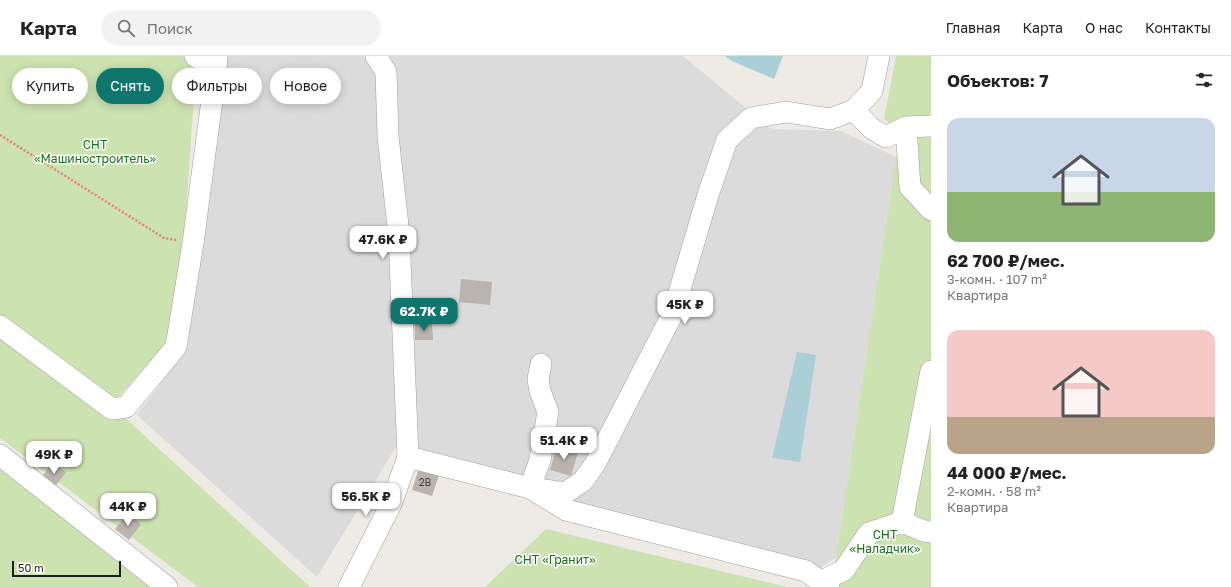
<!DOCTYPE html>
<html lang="ru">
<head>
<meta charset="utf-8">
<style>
  body { margin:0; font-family:"Golos Text",sans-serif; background:#f2f2f2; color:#222; height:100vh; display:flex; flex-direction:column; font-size:15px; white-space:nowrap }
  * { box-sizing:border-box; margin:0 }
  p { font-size:13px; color:#767676 }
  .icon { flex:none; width:22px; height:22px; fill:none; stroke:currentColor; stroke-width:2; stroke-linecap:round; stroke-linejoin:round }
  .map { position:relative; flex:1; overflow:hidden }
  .drawer { display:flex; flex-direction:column; background:#fff; width:300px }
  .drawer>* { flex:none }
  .banner { position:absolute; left:12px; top:12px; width:380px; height:36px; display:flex; gap:8px }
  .scale { position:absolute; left:12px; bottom:10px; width:109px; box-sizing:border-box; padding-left:4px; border:2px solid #1e1e1e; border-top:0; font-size:11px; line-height:14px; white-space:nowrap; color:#1e1e1e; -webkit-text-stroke:3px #fff; paint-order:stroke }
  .price { position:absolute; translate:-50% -34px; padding:0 9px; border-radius:8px; background:#fff; color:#222; font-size:13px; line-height:26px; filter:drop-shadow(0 1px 2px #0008) }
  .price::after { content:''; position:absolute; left:50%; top:24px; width:12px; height:9px; margin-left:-6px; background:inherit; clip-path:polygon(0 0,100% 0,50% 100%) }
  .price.current { background:#0f766e; color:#fff }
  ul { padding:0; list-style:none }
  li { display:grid; align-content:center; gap:8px; height:212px; padding:0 16px }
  li span { display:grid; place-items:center; height:124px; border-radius:12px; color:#555 }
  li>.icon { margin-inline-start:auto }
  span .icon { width:72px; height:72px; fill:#fffc; stroke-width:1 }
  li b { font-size:17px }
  h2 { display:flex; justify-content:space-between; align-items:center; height:48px; padding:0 16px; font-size:17px }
  .pill { padding:0 14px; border-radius:18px; background:#fff; box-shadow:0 2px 10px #0003; font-size:14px; line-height:36px }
  .pill.current { background:#0f766e; color:#fff }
  header { display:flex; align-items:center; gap:24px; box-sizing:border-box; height:56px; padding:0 20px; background:#fff; border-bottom:1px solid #e0e0e0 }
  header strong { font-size:19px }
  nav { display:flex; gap:22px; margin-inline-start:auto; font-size:14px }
  .search { width:280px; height:36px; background:#f2f2f2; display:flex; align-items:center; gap:10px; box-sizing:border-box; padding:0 14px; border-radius:22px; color:#767676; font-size:15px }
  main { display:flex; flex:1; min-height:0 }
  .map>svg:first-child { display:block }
  .residential { fill:#dcdbdb }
  .grass { fill:#cce2b0 }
  .water { fill:#aacfd6 }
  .building { fill:#bab3ae }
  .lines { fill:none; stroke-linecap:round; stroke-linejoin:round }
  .minor-casing { stroke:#9f9f9f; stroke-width:22 }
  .path { stroke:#ea7f7a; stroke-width:2.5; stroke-dasharray:2 2; stroke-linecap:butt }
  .minor { stroke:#fff; stroke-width:21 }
  .labels { text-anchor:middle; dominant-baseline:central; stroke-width:3; stroke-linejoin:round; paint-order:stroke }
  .number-label { font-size:10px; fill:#454342 }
  .park-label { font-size:12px; fill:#18701a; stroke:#fff }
</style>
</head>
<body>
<header>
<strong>Карта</strong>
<div class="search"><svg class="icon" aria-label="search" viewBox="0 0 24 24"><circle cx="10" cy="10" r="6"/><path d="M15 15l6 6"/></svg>Поиск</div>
<nav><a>Главная</a><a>Карта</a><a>О нас</a><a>Контакты</a></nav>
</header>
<main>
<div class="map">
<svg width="931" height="531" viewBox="0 0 931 531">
  <rect width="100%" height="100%" fill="#eeeae5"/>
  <!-- residential -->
  <path class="residential" d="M217 0H683L771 73 841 75 896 101 836 501 810 519 397 389 317 521 137 359 179 303Z"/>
  <!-- grass -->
  <path class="grass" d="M0 0H199L195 25 185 172 168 286 111 349 310 531H198L0 382Z
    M896 0H931V531H829L836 501 896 101 904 79 884 63Z
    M0 407 158 531H0Z
    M546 473 787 531H485Z"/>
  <!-- water -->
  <path class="water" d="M725 0H783L774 23 732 5Z
    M797 296 816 299 800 406 772 402Z"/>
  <!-- building -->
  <path class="building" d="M461 223 492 226 490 249 459 246Z
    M413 246H433V266H413Z
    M415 268H432L433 284H415Z
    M557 390 578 396 571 420 550 414Z
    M53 406 66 416 54 432 41 422Z
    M419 412 439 419 432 440 412 434Z
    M128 457 141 468 129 484 115 473Z"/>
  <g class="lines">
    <defs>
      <path id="minor" d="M195 0 216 14
        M854 54 871 72 886 81 906 71 931 70
        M906 71 910 131 931 154
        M0 270 112 353 126 351 176 291 193 187 216 14 217 0
        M541 308 538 323 540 335 548 356 540 404 530 432 566 454 806 515 829 531
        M0 399 167 531
        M408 401 530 432 565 437 583 425 595 408 673 257 708 139 727 84 751 62 786 56 830 63 854 54 872 35 879 0
        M902 466 931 315
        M811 519 822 525 844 514 869 477 902 466 924 475 931 476
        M349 531 391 448 408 401 399 179 388 80 386 16 376 0"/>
    </defs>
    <!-- minor casing -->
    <use href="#minor" class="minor-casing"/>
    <!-- path -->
    <path class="path" d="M0 79 164 182 176 184"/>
    <!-- minor -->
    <use href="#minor" class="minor"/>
  </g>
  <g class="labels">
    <!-- number labels -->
    <g class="number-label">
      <text x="425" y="426">2В</text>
    </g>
    <!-- park labels -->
    <g class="park-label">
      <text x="95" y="88">СНТ<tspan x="95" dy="14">«Машиностроитель»</tspan></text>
      <text x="885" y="478">СНТ<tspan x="885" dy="14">«Наладчик»</tspan></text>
      <text x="555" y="503">СНТ «Гранит»</text>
    </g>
  </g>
</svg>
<div class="scale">50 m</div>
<b class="price" style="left:383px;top:204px">47.6K ₽</b>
<b class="price" style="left:685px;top:269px">45K ₽</b>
<b class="price current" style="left:424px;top:276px">62.7K ₽</b>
<b class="price" style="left:564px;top:405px">51.4K ₽</b>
<b class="price" style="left:54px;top:419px">49K ₽</b>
<b class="price" style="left:366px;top:461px">56.5K ₽</b>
<b class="price" style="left:128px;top:471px">44K ₽</b>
<div class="banner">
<a class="pill">Купить</a>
<a class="pill current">Снять</a>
<a class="pill">Фильтры</a>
<a class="pill">Новое</a>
</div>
</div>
<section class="drawer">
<h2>Объектов: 7<svg class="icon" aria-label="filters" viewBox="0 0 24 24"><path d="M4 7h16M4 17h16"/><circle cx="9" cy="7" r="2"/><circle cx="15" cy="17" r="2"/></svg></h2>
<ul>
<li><span style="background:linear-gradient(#c9d6e8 60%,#8fb573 0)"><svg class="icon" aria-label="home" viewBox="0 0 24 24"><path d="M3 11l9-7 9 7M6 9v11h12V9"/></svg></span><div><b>62 700 ₽/мес.</b><p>3-комн. · 107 m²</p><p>Квартира</p></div></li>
<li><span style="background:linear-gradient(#f6c9c9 70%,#b9a48a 0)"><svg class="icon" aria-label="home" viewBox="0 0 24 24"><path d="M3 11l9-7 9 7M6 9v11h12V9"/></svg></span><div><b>44 000 ₽/мес.</b><p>2-комн. · 58 m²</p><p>Квартира</p></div></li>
</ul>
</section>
</main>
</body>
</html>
